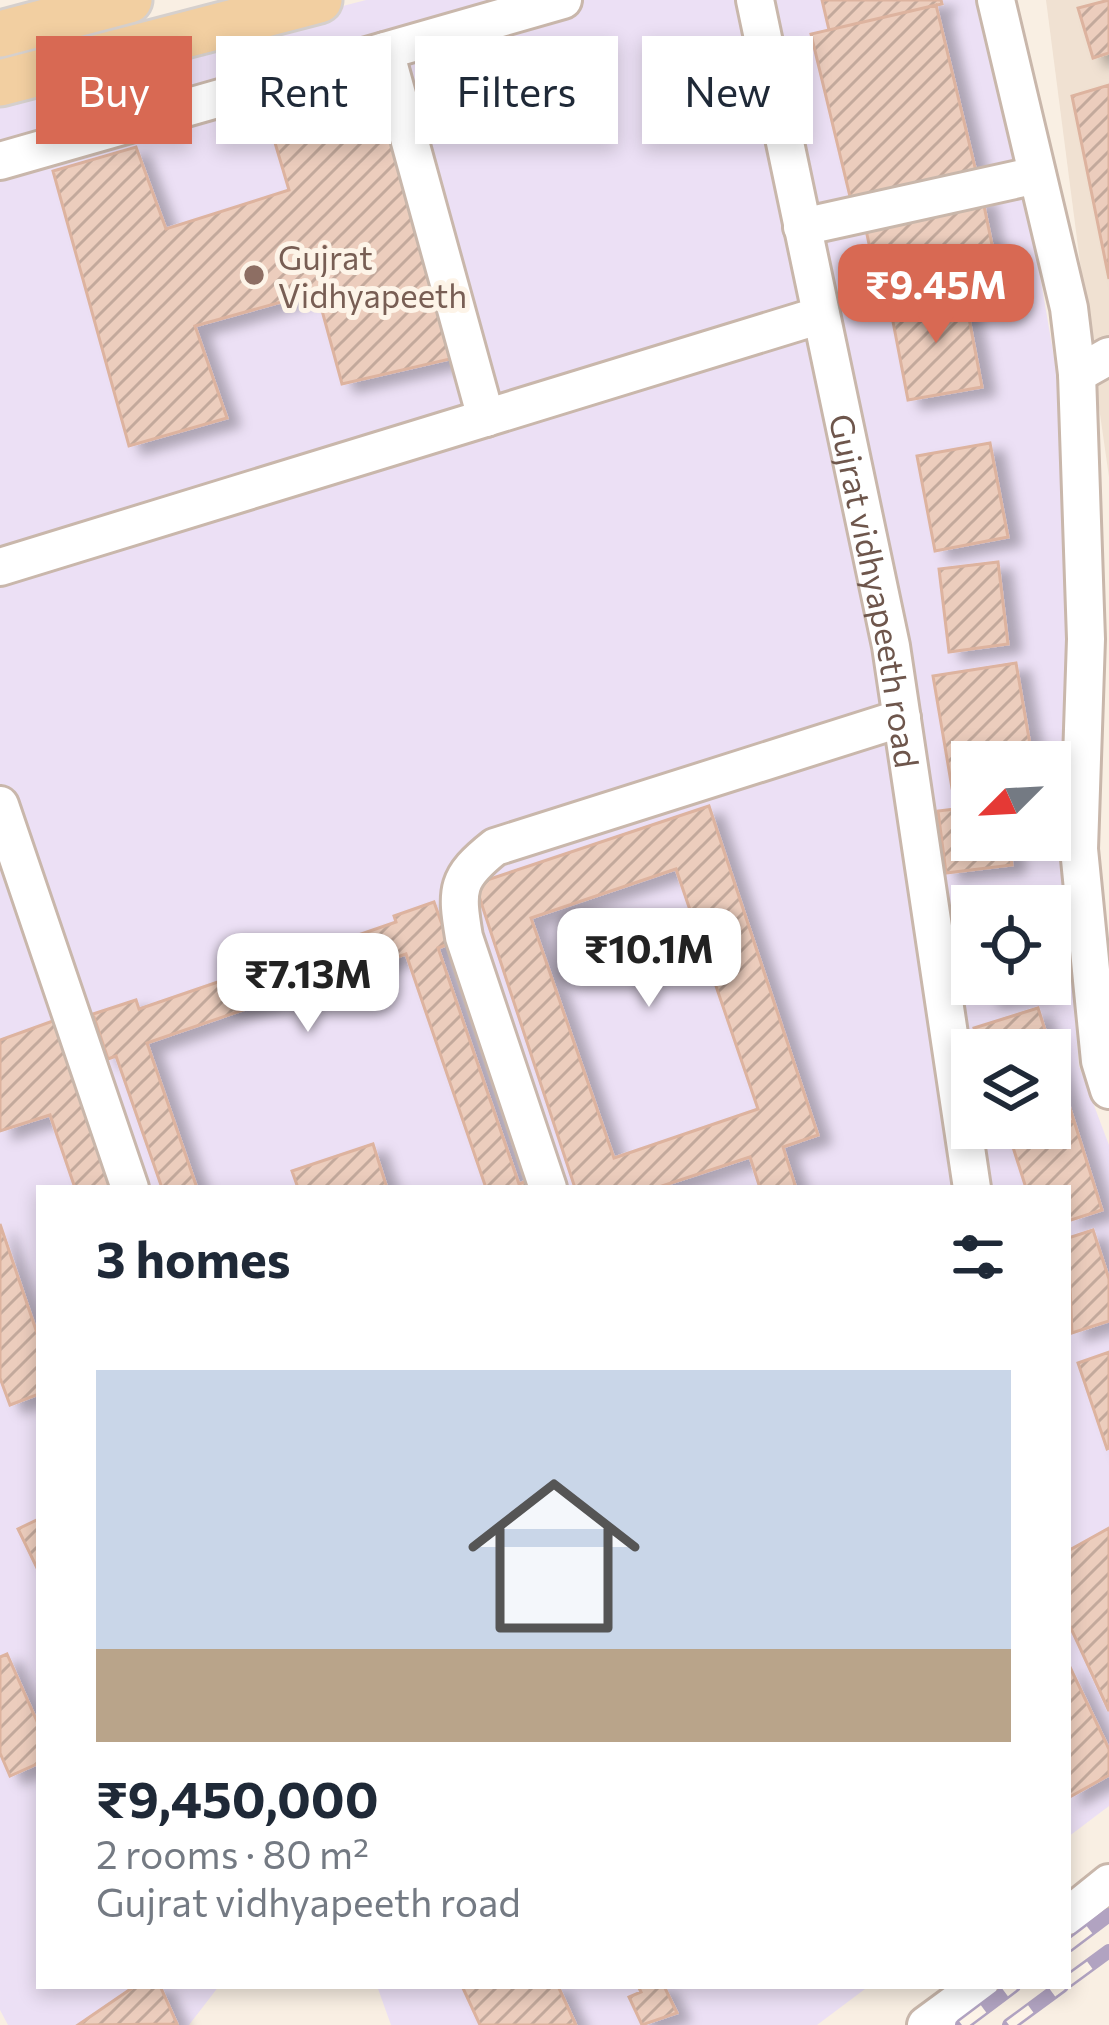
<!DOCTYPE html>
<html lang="en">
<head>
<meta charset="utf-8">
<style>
  body { margin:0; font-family:Commissioner,sans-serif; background:#f2f2f3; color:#1f2937; height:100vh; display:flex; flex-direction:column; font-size:45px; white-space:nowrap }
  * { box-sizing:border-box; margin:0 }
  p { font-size:39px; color:#747a83 }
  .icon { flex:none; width:66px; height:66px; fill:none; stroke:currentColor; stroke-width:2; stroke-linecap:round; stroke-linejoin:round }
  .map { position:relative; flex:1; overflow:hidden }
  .drawer { position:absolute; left:36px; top:1185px; width:1035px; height:804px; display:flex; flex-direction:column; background:#fff; border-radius:0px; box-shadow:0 6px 18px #0003 }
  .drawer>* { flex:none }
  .hud { position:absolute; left:36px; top:36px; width:1038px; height:108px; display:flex; gap:24px }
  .needle { width:78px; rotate:246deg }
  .tools { position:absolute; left:951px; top:741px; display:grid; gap:24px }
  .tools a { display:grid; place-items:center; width:120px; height:120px; border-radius:0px; background:#fff; box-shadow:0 6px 18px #0003; font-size:60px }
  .price { position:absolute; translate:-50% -102px; padding:0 27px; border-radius:24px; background:#fff; color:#222; font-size:39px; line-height:78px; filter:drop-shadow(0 3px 6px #0008) }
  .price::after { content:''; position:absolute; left:50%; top:72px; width:36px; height:27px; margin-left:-18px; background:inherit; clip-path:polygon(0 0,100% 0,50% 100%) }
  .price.selected { background:#d86953; color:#fff }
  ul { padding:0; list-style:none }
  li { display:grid; align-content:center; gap:24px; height:636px; padding:0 60px }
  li+li { border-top:3px solid #e0e1e3 }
  li span { display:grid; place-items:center; height:372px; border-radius:0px; color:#555 }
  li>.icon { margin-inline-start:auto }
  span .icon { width:216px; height:216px; fill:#fffc; stroke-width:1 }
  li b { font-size:51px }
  h2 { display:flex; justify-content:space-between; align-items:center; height:144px; padding:0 60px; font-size:51px }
  .pill { padding:0 42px; border-radius:0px; background:#fff; box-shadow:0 6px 18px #0003; font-size:42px; line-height:108px }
  .pill.selected { background:#d86953; color:#fff }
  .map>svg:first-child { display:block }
  .residential { fill:#f0e1d2 }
  .education { fill:#ece0f5; fill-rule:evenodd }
  .building { fill:url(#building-hatch); stroke:#ddb39f; stroke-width:3; fill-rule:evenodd; filter:url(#shadow) }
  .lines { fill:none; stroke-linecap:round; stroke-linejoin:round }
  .minor-casing { stroke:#c9b7ab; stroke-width:42 }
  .major-casing { stroke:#d6d0cd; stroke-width:51 }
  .minor { stroke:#fff; stroke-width:36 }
  .major { stroke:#f2cfa1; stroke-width:45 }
  .rail-casing { stroke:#b1a3c1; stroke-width:14 }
  .rail { stroke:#fdf4e8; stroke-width:9; stroke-dasharray:27; stroke-linecap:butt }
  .education-dot { fill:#8d6e63; stroke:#fdf4e8; stroke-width:4.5 }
  .labels { text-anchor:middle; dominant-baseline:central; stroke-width:10; stroke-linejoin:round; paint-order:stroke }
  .education-label { font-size:33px; fill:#785e54; stroke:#fdf4e8; text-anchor:start }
  .street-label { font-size:33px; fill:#6e564c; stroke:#fdf4e8 }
</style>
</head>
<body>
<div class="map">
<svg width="1109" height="2025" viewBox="0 0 1109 2025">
  <defs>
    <pattern id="building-hatch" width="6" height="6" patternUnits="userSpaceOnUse" patternTransform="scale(3)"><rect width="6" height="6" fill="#eccdbd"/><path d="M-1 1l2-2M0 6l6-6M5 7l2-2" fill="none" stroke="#c3a99c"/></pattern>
    <filter id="shadow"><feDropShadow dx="13" dy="8" stdDeviation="6" flood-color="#0004"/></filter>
  </defs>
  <rect width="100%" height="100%" fill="#f9efe3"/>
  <!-- residential -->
  <path class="residential" d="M1046 0H1109V477L1097 393Z"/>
  <!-- education -->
  <path class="education" d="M366 0H976L1022 170 1056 369 1075 638 1061 837 1079 1066 1109 1145V1806L1068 1837V1188H39V1986H219L189 2025H8L0 2010V95ZM972 762H1050V840H972ZM972 906H1050V984H972ZM972 1050H1050V1128H972Z
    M377 1986H869L817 2025H391Z"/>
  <!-- building -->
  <path class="building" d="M822 0H941L942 4 829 30Z
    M1109 0V53L1093 58 1078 8Z
    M936 5 978 180 853 209 811 34Z
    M375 81 450 359 342 384 317 292 195 326 227 418 129 446 53 171 136 147 166 229 289 190 265 109Z
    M1109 85V279L1072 96Z
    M982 196 998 274 880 297 864 220Z
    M964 292 982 387 908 400 890 306Z
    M990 443 1008 537 935 551 917 456Z
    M998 562 1008 644 949 652 939 569Z
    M1016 663 1033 762H972V785L952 788 933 676Z
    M709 806 818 1135 783 1147 796 1188H760L750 1157 656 1188H575L475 884ZM676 869 758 1109 614 1158 531 918Z
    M972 807V840H1009L1012 865 946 873 938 811Z
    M1028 896 1029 906H975V902Z
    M434 902 449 944 438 948 519 1184 532 1179 535 1188H486L406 954 147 1043 197 1188H162L116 1056 108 1059 93 1014 136 1000 139 1009 250 971 248 964 280 953 283 961 396 922 394 916Z
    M972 918V984H1040L1041 992 987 999 985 985 969 987 960 920Z
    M1038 1008 1074 1121 1011 1141 1007 1128H1050V1050H981L974 1028Z
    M64 1017 124 1188H75L50 1115 0 1131V1040Z
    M1074 1121 1102 1210 1068 1221V1188H1026L1011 1141Z
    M373 1144 387 1188H298L292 1171Z
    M0 1224 39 1339V1394L10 1405 0 1378Z
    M1093 1230 1109 1279V1321L1072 1333 1068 1238Z
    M1109 1352V1448L1107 1449 1078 1363Z
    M39 1519V1572L18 1529Z
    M1109 1528V1711L1068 1622V1551Z
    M7 1654 39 1726V1763L10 1776 0 1753V1657Z
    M1068 1663 1109 1749V1775L1068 1798Z
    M135 1986H160L177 2024 78 2025Z
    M462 1986H558L576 2025H480Z
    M638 1986H664L677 2013 642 2025 629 1997 641 1992Z"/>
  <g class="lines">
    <defs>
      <g id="minor">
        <path id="s1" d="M755 0 891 646 972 1188"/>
        <path d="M996 0 1069 308 1077 374 1086 639 1079 849 1100 1061 1109 1090"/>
        <path d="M385 51 486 418"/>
        <path d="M0 161 563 0"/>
        <path d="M802 227 1037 175"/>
        <path d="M1077 374 1109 356"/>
        <path d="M0 567 821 315"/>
        <path d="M0 805 130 1188"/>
        <path d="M548 1188 464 937C456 889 456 878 495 847L902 718"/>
        <path d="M1068 1916 1109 1883"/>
        <path d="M926 2025 979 1986"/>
      </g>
      <path id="major" d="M0 34 129 0
        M0 83 319 0"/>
    </defs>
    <!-- minor casing -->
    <use href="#minor" class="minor-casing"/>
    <!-- major casing -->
    <use href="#major" class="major-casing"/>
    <!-- minor -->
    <use href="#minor" class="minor"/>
    <!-- major -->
    <use href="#major" class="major"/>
    <defs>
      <path id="rail" d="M1068 1946 1109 1915
        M1068 1981 1109 1951
        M962 2025 1014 1986
        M1009 2025 1062 1986"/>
    </defs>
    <!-- rail casing -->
    <use href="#rail" class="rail-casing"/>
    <!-- rail -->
    <use href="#rail" class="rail"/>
  </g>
  <!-- markers -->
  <circle class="education-dot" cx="254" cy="275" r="12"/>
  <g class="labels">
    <!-- education labels -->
    <g class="education-label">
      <text x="278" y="256">Gujrat<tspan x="278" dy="38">Vidhyapeeth</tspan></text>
    </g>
    <!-- street labels -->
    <g class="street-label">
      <text stroke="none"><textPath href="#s1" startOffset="603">Gujrat vidhyapeeth road</textPath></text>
    </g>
  </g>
</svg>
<div class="tools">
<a><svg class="needle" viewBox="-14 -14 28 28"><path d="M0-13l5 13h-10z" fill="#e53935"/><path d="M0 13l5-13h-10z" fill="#747a83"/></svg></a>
<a><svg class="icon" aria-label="locate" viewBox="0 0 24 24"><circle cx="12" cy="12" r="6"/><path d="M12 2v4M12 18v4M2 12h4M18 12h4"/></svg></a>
<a><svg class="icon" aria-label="layers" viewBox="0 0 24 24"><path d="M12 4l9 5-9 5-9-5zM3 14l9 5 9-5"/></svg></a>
</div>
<b class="price selected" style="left:936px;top:346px">₹9.45M</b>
<b class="price" style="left:649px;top:1010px">₹10.1M</b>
<b class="price" style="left:308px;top:1035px">₹7.13M</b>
<div class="hud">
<a class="pill selected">Buy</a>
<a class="pill">Rent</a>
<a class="pill">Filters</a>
<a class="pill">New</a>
</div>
<section class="drawer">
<h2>3 homes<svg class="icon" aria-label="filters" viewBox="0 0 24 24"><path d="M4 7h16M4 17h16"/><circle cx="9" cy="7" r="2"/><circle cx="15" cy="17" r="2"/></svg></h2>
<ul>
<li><span style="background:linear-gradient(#c9d6e8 75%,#b9a48a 0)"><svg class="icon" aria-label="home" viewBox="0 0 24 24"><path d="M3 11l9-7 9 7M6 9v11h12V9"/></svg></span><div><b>₹9,450,000</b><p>2 rooms · 80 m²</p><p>Gujrat vidhyapeeth road</p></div></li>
</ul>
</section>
</div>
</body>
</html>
